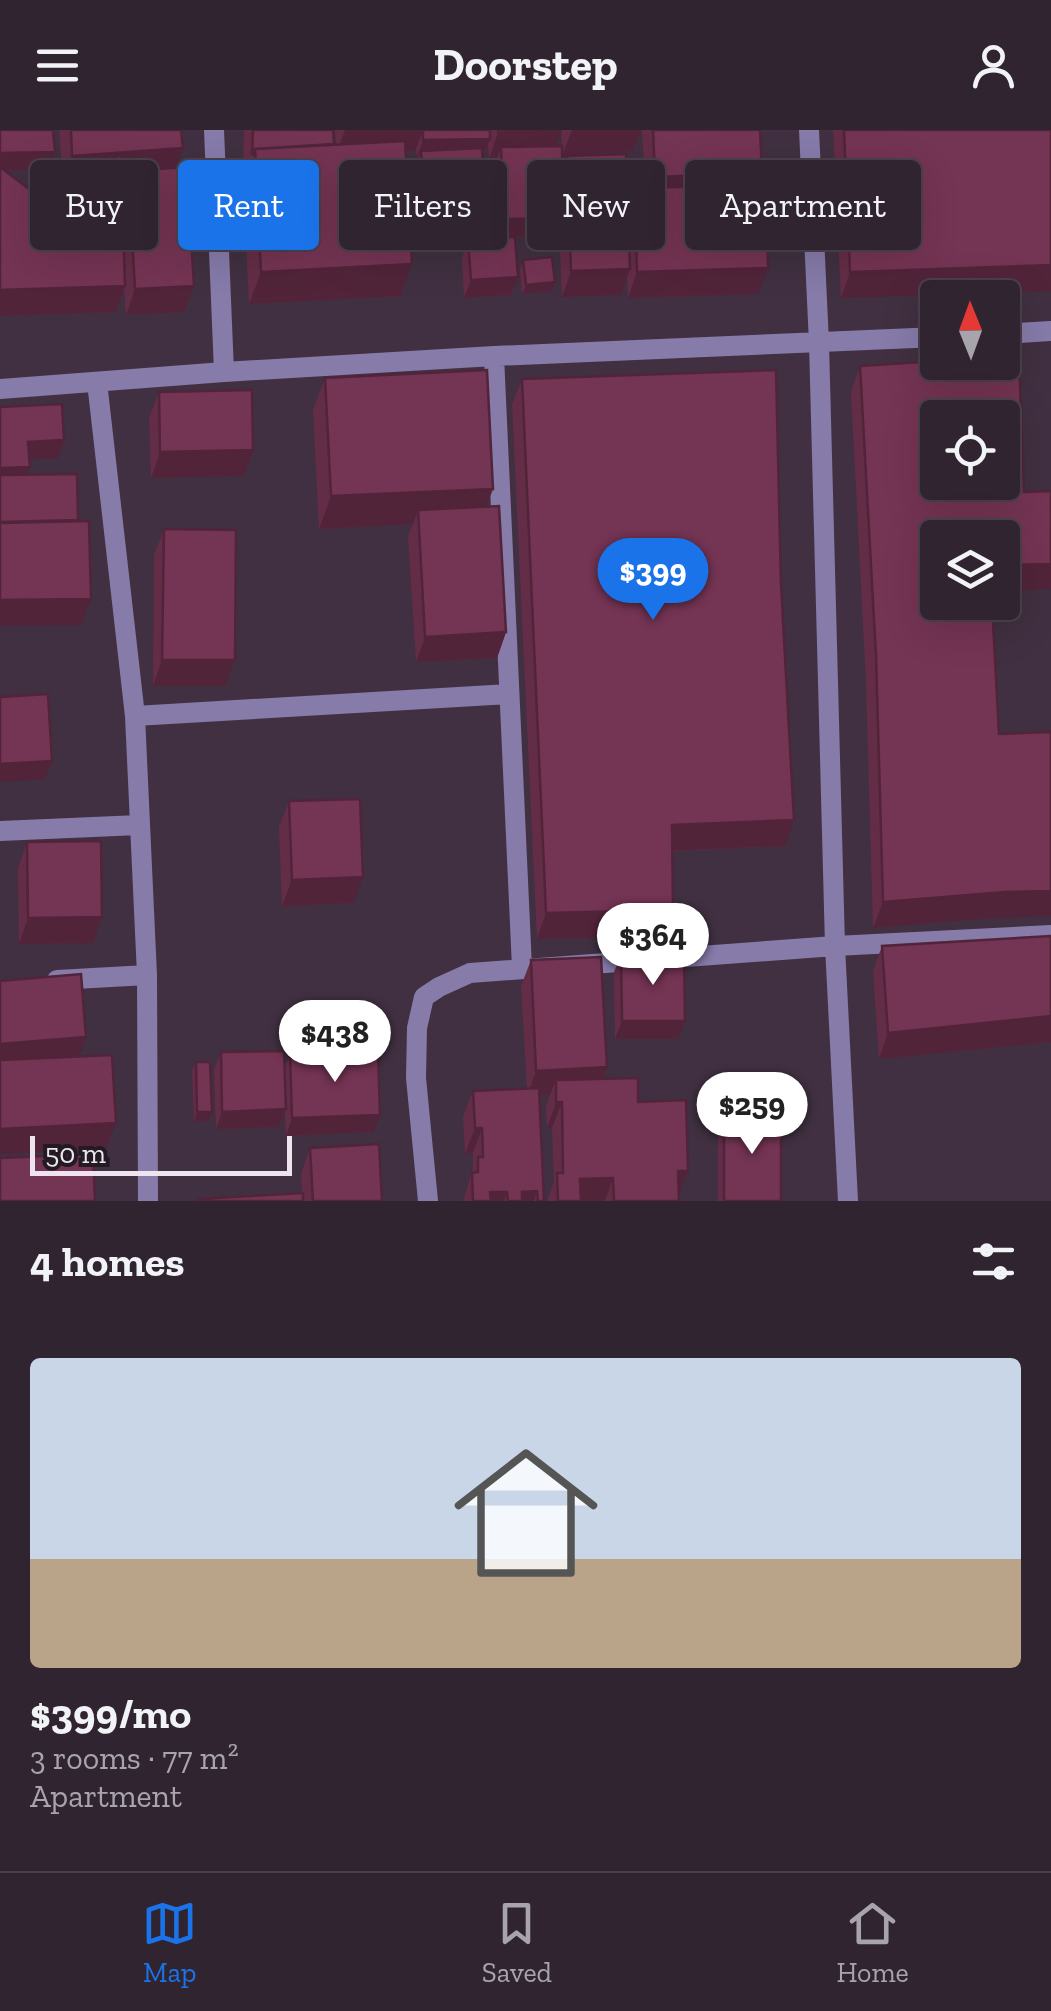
<!DOCTYPE html>
<html lang="en">
<head>
<meta charset="utf-8">
<style>
  body { margin:0; font-family:"Zilla Slab",serif; background:#3c303d; color:#f1f3f6; height:100vh; display:flex; flex-direction:column; font-size:38px; white-space:nowrap }
  * { box-sizing:border-box; margin:0 }
  p { font-size:32px; color:#a8a4ab }
  .icon { flex:none; width:55px; height:55px; fill:none; stroke:currentColor; stroke-width:2; stroke-linecap:round; stroke-linejoin:round }
  .map { position:relative; height:1071px; overflow:hidden }
  .drawer { display:flex; flex-direction:column; background:#302431; flex:1 }
  .drawer>* { flex:none }
  .banner { position:absolute; left:30px; top:30px; width:992px; height:90px; display:flex; gap:20px }
  .needle { width:65px; rotate:359deg }
  .buttons { position:absolute; left:920px; top:150px; display:grid; gap:20px }
  .buttons a { display:grid; place-items:center; width:100px; height:100px; border-radius:10px; background:#302431; box-shadow:0 10px 40px #0002,0 0 0 2px #4b414d; font-size:50px }
  .scale { position:absolute; left:30px; bottom:25px; width:262px; box-sizing:border-box; padding-left:10px; border:5px solid #eee4ef; border-top:0; font-size:28px; line-height:35px; white-space:nowrap; color:#eee4ef; -webkit-text-stroke:8px #221b23; paint-order:stroke }
  .price { position:absolute; translate:-50% -85px; padding:0 22px; border-radius:35px; background:#fff; color:#222; font-size:32px; line-height:65px; filter:drop-shadow(0 2px 5px #0008) }
  .price::after { content:''; position:absolute; left:50%; top:60px; width:30px; height:22px; margin-left:-15px; background:inherit; clip-path:polygon(0 0,100% 0,50% 100%) }
  .price.active { background:#1a73e8; color:#fff }
  ul { padding:0; list-style:none }
  li { display:grid; align-content:center; gap:20px; height:530px; padding:0 30px }
  li span { display:grid; place-items:center; height:310px; border-radius:10px; color:#555 }
  li>.icon { margin-inline-start:auto }
  span .icon { width:180px; height:180px; fill:#fffc; stroke-width:1 }
  li b { font-size:42px }
  h2 { display:flex; justify-content:space-between; align-items:center; height:120px; padding:0 30px; font-size:42px }
  .pill { padding:0 35px; border-radius:10px; background:#302431; box-shadow:0 10px 40px #0002,0 0 0 2px #4b414d; font-size:35px; line-height:90px }
  .pill.active { background:#1a73e8; color:#fff }
  header { display:flex; justify-content:space-between; align-items:center; height:130px; padding:0 30px; background:#302431; font-size:45px; font-weight:700 }
  .dock { display:flex; justify-content:space-around; align-items:center; height:140px; border-top:2px solid #4b414d; background:#302431; font-size:28px; color:#a8a4ab }
  .dock a { display:grid; justify-items:center; gap:5px }
  .dock .active { color:#1a73e8 }
  .map>svg:first-child { display:block }
  .lines { fill:none; stroke-linecap:round; stroke-linejoin:round }
  .minor { stroke:#867ba9; stroke-width:20 }
  .wall { fill:#642d47; fill-rule:evenodd }
  .shaded-wall { fill:#51243a }
  .building { fill:#743453; stroke:#51243a; stroke-width:2.5; fill-rule:evenodd }
</style>
</head>
<body>
<header><svg class="icon" aria-label="menu" viewBox="0 0 24 24"><path d="M4 6h16M4 12h16M4 18h16"/></svg>Doorstep<svg class="icon" aria-label="person" viewBox="0 0 24 24"><circle cx="12" cy="8" r="4"/><path d="M4 21q1-7 8-7t8 7"/></svg></header>
<div class="map">
<svg width="1051" height="1071" viewBox="0 0 1051 1071">
  <rect width="100%" height="100%" fill="#403041"/>
  <g class="lines">
    <!-- minor -->
    <path class="minor" d="M214 0 224 242
      M809 0 819 213 835 816 848 1071
      M1002 204 1051 201
      M494 226 522 838
      M97 252 135 586 147 845 148 1071
      M0 259 224 242 494 226 938 207
      M135 586 509 564
      M0 701 139 695
      M57 850 147 845
      M428 1071 416 948 417 898 424 867 439 857 470 843 835 816 1051 805"/>
  </g>
  <!-- wall -->
  <path class="wall" d="M0 0 49 39 5 41 41 68 72 51 63 52 59 0H181L175 38 194 156 184 182 126 185 124 159 116 182 0 186Z
    M244 0H333L334 14H336L335 0H641L633 21 562 26V38L567 26 628 76 635 58H645L642 0H760L758 55V164L628 168 627 147 621 165 562 167 559 99 557 106 496 107 495 35 497 28 489 29 488 15 483 27 486 90 479 108 419 111 415 39 418 28H417L416 20 415 21 406 22 400 166 249 174 243 51ZM561 2 562 16H556Z
    M833 0H1051L841 168Z
    M468 110 518 147 511 165 464 168 462 128Z
    M523 130 555 152 552 161 522 164 520 139Z
    M860 236 1024 362 1051 361V459L1002 461V408H938L999 604 995 788 873 798 866 552 851 262Z
    M325 248 487 376 506 502 497 528 416 532 408 406 413 394 319 399 313 280Z
    M522 249 785 716 672 721 664 806 537 809 512 274Z
    M159 262 253 320 244 346 151 348 149 288Z
    M164 399 225 556H153L154 425Z
    M289 671 354 773 282 776 279 697Z
    M27 712 102 787 93 813 19 814 18 738Z
    M1051 806V912L879 929 873 841 882 816Z
    M621 825 678 909H615L614 842Z
    M531 830 607 937 602 949 638 972 688 1041 678 1067 679 1071H547L554 1052 552 998H547L546 976 550 965 540 966 544 1071H463L473 1039V1023L465 1024 463 986 473 961 527 958 521 856Z
    M221 922 284 940 290 925 374 1002 286 1006 285 981 279 997 216 999 214 940Z
    M196 932 208 991 194 992 192 941Z
    M724 983 781 1071H718V1001Z
    M310 1018 382 1071H199L302 1063 301 1044Z"/>
  <!-- shaded-wall -->
  <path class="shaded-wall" d="M345 0H423L415 21 336 25Z
    M547 0H562L553 25 501 17 497 28 489 29 498 3Z
    M572 0H641L633 21 562 26Z
    M490 9 483 27 421 21 418 28H417L423 10Z
    M183 18 173 44 128 41 126 47 63 52 72 26Z
    M55 22 49 39 0 41V23Z
    M762 43 753 68 645 73 655 47Z
    M563 88 557 106 496 107 503 89Z
    M486 90 479 108 419 111 425 93Z
    M412 134 400 166 249 174 261 142Z
    M1051 135V161L841 168 850 142Z
    M768 138 758 164 628 168 637 142Z
    M630 139 621 165 562 167 571 141Z
    M518 147 511 165 464 168 471 150Z
    M555 152 552 161 522 164 526 155Z
    M125 156 116 182 0 186V160Z
    M194 156 184 182 126 185 135 159Z
    M64 310 58 328 22 330 28 312Z
    M253 320 244 346 151 348 160 322Z
    M30 337 23 354 0 356V338Z
    M493 359 481 391 418 380 413 394 319 399 331 366Z
    M1051 434V459L1002 461V435Z
    M91 469 81 495 0 496V470Z
    M506 502 497 528 416 532 425 507Z
    M162 530H235L225 556H153Z
    M52 631 45 649 0 652V634Z
    M794 690 785 716 663 721 672 695Z
    M363 747 354 773 282 776 292 750Z
    M1051 761V786L995 788 873 798 883 772 1005 762Z
    M673 780 664 806 537 809 546 783Z
    M102 787 93 813 19 814 28 788Z
    M1051 886V912L879 929 888 903Z
    M622 891H685L678 909H615Z
    M86 907 76 933 0 939V914Z
    M607 937 597 962 556 950 550 965 527 967 536 941Z
    M556 972H562L552 998H547Z
    M286 979 279 997 216 999 222 982Z
    M197 982H212L208 991 194 992Z
    M380 985 374 1002 286 1006 292 988Z
    M116 993 106 1019 0 1024V999Z
    M475 998H482L473 1023 465 1024Z
    M678 1041H688L678 1067Z
    M613 1048 605 1071H572L580 1049Z
    M537 1061 534 1071H518L522 1062Z
    M490 1062H507L504 1071H487Z"/>
  <!-- building -->
  <path class="building" d="M0 0H53L55 22 0 23Z
    M71 0H181L183 18 72 26Z
    M253 0H333L334 14 255 19 252 25Z
    M423 0H490V9L423 10Z
    M498 0H547L498 3Z
    M653 0H760L762 43 655 47Z
    M844 0H1051V135L850 142Z
    M405 11 412 134 261 142 255 19Z
    M562 16 563 88 503 89 501 17Z
    M482 18 486 90 425 93 421 21Z
    M626 24 630 139 571 141 567 26Z
    M121 25 125 156 0 160V37L41 68Z
    M187 37 194 156 135 159 128 41Z
    M766 55 768 138 637 142 635 58Z
    M515 107 518 147 471 150 468 110Z
    M552 127 555 152 526 155 523 130Z
    M1019 227 1024 362 1051 361V434L1002 435V408H938V472H992L999 604 1051 602V761L1005 762 883 772 876 526 860 236 938 231 1002 232V228ZM938 288H1002V352H938Z
    M487 240 493 359 331 366 325 248Z
    M776 240 781 454 794 690 672 695 673 780 546 783 522 249Z
    M252 260 253 320 160 322 159 262Z
    M62 274 64 310 28 312 30 337 0 338V277Z
    M77 344 78 390 0 392V345Z
    M499 376 506 502 425 507 418 380Z
    M89 391 91 469 0 470V393Z
    M164 399 236 400 235 530H162Z
    M48 564 52 631 0 634V567Z
    M360 669 363 747 292 750 289 671Z
    M101 711 102 787 28 788 27 712Z
    M1051 806V886L888 903 882 816Z
    M684 824 685 891H622L621 825Z
    M601 827 607 937 536 941 531 830Z
    M81 844 86 907 0 914V851Z
    M284 921 286 979 222 982 221 922Z
    M378 922 380 985 292 988 290 925Z
    M112 925 116 993 0 999V930Z
    M196 932H210L212 982H197Z
    M638 948V972L686 970 688 1041H678L679 1071H614L613 1048 580 1049 581 1071H558L557 1043H563L562 972H556V950Z
    M539 958 544 1071H538L537 1061 522 1062V1071H508L507 1062H490L491 1071H473L472 1043 478 1042V1027H483L482 998H475L473 961Z
    M724 983H781V1071H724Z
    M379 1014 382 1071H313L310 1018Z
    M93 1024 95 1071H0V1028Z
    M303 1063V1071H200L199 1069Z"/>
</svg>
<div class="buttons">
<a><svg class="needle" viewBox="-14 -14 28 28"><path d="M0-13l5 13h-10z" fill="#e53935"/><path d="M0 13l5-13h-10z" fill="#a8a4ab"/></svg></a>
<a><svg class="icon" aria-label="locate" viewBox="0 0 24 24"><circle cx="12" cy="12" r="6"/><path d="M12 2v4M12 18v4M2 12h4M18 12h4"/></svg></a>
<a><svg class="icon" aria-label="layers" viewBox="0 0 24 24"><path d="M12 4l9 5-9 5-9-5zM3 14l9 5 9-5"/></svg></a>
</div>
<div class="scale">50 m</div>
<b class="price active" style="left:653px;top:493px">$399</b>
<b class="price" style="left:653px;top:858px">$364</b>
<b class="price" style="left:335px;top:955px">$438</b>
<b class="price" style="left:752px;top:1027px">$259</b>
<div class="banner">
<a class="pill">Buy</a>
<a class="pill active">Rent</a>
<a class="pill">Filters</a>
<a class="pill">New</a>
<a class="pill">Apartment</a>
</div>
</div>
<section class="drawer">
<h2>4 homes<svg class="icon" aria-label="filters" viewBox="0 0 24 24"><path d="M4 7h16M4 17h16"/><circle cx="9" cy="7" r="2"/><circle cx="15" cy="17" r="2"/></svg></h2>
<ul>
<li><span style="background:linear-gradient(#c9d6e8 65%,#b9a48a 0)"><svg class="icon" aria-label="home" viewBox="0 0 24 24"><path d="M3 11l9-7 9 7M6 9v11h12V9"/></svg></span><div><b>$399/mo</b><p>3 rooms · 77 m²</p><p>Apartment</p></div></li>
</ul>
</section>
<nav class="dock">
<a class="active"><svg class="icon" aria-label="map" viewBox="0 0 24 24"><path d="M3 6l6-2 6 2 6-2v14l-6 2-6-2-6 2zM9 4v14M15 6v14"/></svg>Map</a>
<a><svg class="icon" aria-label="saved" viewBox="0 0 24 24"><path d="M7 4h10v16l-5-4-5 4z"/></svg>Saved</a>
<a><svg class="icon" aria-label="home" viewBox="0 0 24 24"><path d="M3 11l9-7 9 7M6 9v11h12V9"/></svg>Home</a>
</nav>
</body>
</html>
